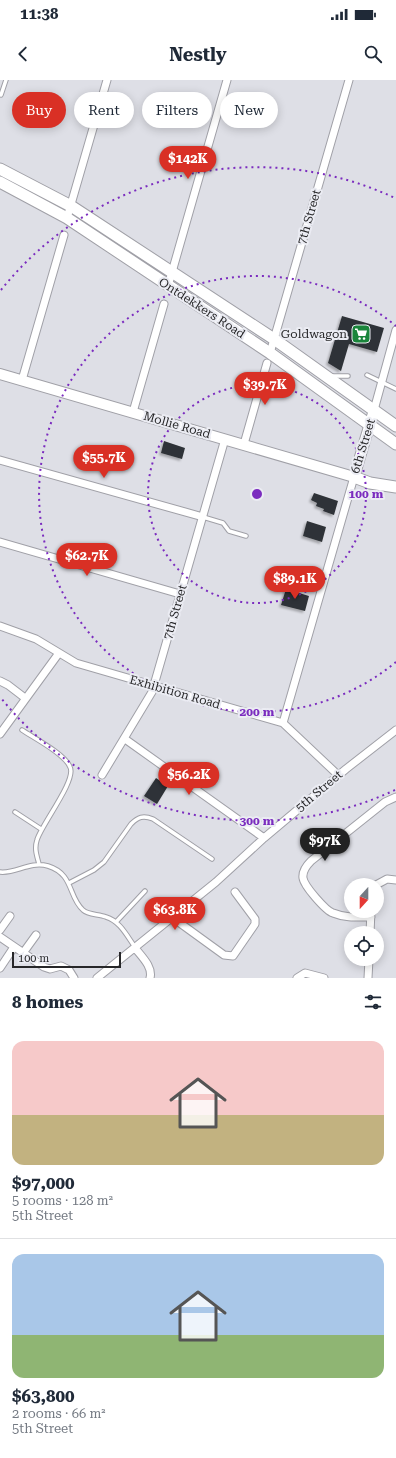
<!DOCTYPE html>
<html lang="en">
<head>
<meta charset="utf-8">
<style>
  body { margin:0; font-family:"Roboto Serif",serif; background:#f2f2f3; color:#1f2937; height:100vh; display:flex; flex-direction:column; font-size:15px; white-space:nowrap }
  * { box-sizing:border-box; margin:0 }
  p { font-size:13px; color:#747a83 }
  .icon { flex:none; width:22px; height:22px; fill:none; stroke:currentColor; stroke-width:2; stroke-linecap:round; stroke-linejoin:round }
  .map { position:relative; height:898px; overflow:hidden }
  .sheet { display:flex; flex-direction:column; background:#fff; flex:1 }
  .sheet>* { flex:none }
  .top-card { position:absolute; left:12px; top:12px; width:372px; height:36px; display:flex; gap:8px }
  .needle { width:26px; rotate:201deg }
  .fabs { position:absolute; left:344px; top:798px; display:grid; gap:8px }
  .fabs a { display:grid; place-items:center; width:40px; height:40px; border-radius:50%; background:#fff; box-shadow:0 2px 10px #0003; font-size:20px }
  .scale { position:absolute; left:12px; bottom:10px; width:109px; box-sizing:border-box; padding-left:4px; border:2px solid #272729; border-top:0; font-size:11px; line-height:14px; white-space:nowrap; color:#272729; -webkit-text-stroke:3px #ebecf3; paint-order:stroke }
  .price { position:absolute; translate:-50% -34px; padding:0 9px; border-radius:14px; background:#d93025; color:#fff; font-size:13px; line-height:26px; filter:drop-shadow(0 1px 2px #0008) }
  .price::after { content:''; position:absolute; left:50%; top:24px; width:12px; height:9px; margin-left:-6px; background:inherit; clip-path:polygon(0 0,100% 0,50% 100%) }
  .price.current { background:#222; color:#fff }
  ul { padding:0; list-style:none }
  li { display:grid; align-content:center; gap:8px; height:212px; padding:0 12px }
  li+li { border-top:1px solid #e0e1e3 }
  li span { display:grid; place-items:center; height:124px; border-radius:12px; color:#555 }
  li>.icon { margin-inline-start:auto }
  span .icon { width:72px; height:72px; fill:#fffc; stroke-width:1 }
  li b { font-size:17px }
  h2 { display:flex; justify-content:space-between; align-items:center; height:48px; padding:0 12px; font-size:17px }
  .tag { padding:0 14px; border-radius:18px; background:#fff; box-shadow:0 2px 10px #0003; font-size:14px; line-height:36px }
  .tag.current { background:#d93025; color:#fff }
  .status { display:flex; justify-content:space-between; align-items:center; height:28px; padding:0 20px; background:#fff; direction:ltr }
  .status svg { height:11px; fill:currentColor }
  header { display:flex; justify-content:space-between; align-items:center; height:52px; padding:0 12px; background:#fff; font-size:18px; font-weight:700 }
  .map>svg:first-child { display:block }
  .building { fill:#2f3337; filter:url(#shadow) }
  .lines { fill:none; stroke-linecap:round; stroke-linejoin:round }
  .lane-casing { stroke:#a0a0a7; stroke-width:5.5 }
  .street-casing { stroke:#a0a0a7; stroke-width:9 }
  .secondary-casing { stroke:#a0a0a7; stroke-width:12 }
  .primary-casing { stroke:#a0a0a7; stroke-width:13 }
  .lane { stroke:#fff; stroke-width:3.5 }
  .street { stroke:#fff; stroke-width:7 }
  .secondary { stroke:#fff; stroke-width:10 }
  .primary { stroke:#fff; stroke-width:11 }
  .ring { fill:none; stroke:#7b2cbf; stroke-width:2; stroke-dasharray:2 4 }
  .labels { text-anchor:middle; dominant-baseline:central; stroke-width:4; stroke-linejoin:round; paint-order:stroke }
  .street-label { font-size:12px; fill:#272729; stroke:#ebecf3 }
  .poi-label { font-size:12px; fill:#272729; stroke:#ebecf3; text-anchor:end }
  .centre { fill:#7b2cbf; stroke:#ebecf3; stroke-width:2 }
  .ring-label { font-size:12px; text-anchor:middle; font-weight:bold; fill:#7b2cbf; stroke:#ebecf3; stroke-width:4; stroke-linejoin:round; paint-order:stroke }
</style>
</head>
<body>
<div class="status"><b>11:38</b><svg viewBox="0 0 49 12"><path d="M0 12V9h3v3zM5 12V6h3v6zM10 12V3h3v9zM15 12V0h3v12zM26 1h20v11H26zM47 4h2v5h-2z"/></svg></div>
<header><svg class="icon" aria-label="back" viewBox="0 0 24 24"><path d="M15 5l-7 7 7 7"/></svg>Nestly<svg class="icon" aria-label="search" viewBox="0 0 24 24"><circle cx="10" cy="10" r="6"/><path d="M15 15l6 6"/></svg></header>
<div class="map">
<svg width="396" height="898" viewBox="0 0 396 898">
  <defs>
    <filter id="shadow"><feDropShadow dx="-2" dy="2" stdDeviation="1" flood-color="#0004"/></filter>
  </defs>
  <rect width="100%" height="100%" fill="#dedfe6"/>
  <!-- building -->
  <path class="building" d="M342 236 384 248 377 272 349 264 341 291 328 283Z
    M164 361 185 368 182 379 161 373Z
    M314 413 338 421 334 435 323 431 324 429 316 426 317 423 311 420Z
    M307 441 326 447 322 462 303 456Z
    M286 509 309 516 305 531 281 525Z
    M156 698 168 706 157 724 144 716Z"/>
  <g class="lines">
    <defs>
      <path id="lane" d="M1 15 6 0
        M367 295 396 309
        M332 296H348
        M203 437 223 443 229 451 246 456
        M22 650C34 658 65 674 70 687 77 700 41 745 37 760 34 769 37 776 39 784
        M15 732 41 749
        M0 792C16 794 29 781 48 786 74 794 68 817 83 830 88 835 99 834 106 837 120 841 127 856 135 867
        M69 803 94 790 104 782 131 744C138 737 143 735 153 739L212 779
        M116 842 145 811"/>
      <path id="street" d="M67 138 107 0
        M168 206 227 0
        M270 273 349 0
        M22 300 64 155
        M374 330 396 250
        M133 332 164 224
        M244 364 267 283
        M0 380 203 437
        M0 462 180 514
        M0 546 36 559 76 583 283 643 338 695
        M0 601 8 605 25 618
        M283 643 354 397
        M0 654 59 573
        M125 659 264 758
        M102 695 152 612 225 359
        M376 805 387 799 396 800
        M371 837C358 837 345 838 333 833 326 831 304 806 303 798 302 791 306 786 311 781L385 722 396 717
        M173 838 224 875 233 876 255 844V839L235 812
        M0 850 10 836
        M370 853 371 831
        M0 857 44 887 50 889 61 886 69 890 74 898
        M135 868C142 877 153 887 150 898
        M23 873 36 855
        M0 888 14 867
        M97 898 216 802 264 758 346 689 396 650
        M297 898 305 893 324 898
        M368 898 369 879"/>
      <path id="secondary" d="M0 294 354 397 374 330"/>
      <path id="primary" d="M0 89 71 126 274 259 396 346
        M0 102 67 138 270 273 396 364
        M354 397 370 403 396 407"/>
    </defs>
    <!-- lane casing -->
    <use href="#lane" class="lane-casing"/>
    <!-- street casing -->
    <use href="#street" class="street-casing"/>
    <!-- secondary casing -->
    <use href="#secondary" class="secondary-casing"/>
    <!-- primary casing -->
    <use href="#primary" class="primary-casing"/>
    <!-- lane -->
    <use href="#lane" class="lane"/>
    <!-- street -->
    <use href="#street" class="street"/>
    <!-- secondary -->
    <use href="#secondary" class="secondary"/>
    <!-- primary -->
    <use href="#primary" class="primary"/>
  </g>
  <!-- distance rings -->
  <g class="ring">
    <circle cx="257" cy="414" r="109"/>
    <path d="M396 582A218 218 0 1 1 396 246"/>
    <path d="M395 710A327 327 0 0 1 1 618M1 210A327 327 0 0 1 395 118"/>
  </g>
  <!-- icons -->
  <defs>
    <symbol id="supermarket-square" viewBox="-11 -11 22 22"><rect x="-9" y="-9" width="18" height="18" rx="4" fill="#1a853b" stroke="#ebecf3"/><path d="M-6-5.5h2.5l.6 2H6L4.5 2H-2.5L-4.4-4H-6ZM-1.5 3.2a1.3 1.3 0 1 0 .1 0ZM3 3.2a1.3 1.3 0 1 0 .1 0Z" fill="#fff"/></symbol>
  </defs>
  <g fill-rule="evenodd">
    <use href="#supermarket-square" x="350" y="243" width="22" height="22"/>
  </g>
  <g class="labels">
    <!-- street labels -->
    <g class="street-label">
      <text transform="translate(309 137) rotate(-74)">7th Street</text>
      <text transform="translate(202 228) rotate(33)">Ontdekkers Road</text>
      <text transform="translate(177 345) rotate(16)">Mollie Road</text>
      <text transform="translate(363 366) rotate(-73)">6th Street</text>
      <text transform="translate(175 532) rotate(-74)">7th Street</text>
      <text transform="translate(175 612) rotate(16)">Exhibition Road</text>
      <text transform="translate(319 711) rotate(-40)">5th Street</text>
    </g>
    <!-- poi labels -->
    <g class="poi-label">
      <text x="347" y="254">Goldwagon</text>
    </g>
  </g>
  <circle cx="257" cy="414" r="6" class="centre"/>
  <g class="ring-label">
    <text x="366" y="418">100 m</text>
    <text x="257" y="636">200 m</text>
    <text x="257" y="745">300 m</text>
  </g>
</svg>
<div class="fabs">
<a><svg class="needle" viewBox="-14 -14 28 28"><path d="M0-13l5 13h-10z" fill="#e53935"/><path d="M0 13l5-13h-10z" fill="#747a83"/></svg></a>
<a><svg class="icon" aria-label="locate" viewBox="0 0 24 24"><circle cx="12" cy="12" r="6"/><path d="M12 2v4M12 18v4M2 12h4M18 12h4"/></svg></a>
</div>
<div class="scale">100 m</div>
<b class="price" style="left:188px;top:100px">$142K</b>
<b class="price" style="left:265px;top:326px">$39.7K</b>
<b class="price" style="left:104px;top:399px">$55.7K</b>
<b class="price" style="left:87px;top:497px">$62.7K</b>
<b class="price" style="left:295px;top:520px">$89.1K</b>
<b class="price" style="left:189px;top:716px">$56.2K</b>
<b class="price current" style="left:325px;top:782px">$97K</b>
<b class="price" style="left:175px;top:851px">$63.8K</b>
<div class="top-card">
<a class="tag current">Buy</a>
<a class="tag">Rent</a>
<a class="tag">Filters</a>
<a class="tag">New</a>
</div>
</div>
<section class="sheet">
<h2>8 homes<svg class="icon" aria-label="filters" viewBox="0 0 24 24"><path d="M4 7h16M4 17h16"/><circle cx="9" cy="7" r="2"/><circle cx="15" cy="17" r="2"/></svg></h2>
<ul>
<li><span style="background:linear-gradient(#f6c9c9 60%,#c2b280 0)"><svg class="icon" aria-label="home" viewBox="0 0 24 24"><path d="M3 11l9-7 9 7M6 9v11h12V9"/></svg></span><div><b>$97,000</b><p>5 rooms · 128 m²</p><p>5th Street</p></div></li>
<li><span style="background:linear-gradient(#a9c7e8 65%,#8fb573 0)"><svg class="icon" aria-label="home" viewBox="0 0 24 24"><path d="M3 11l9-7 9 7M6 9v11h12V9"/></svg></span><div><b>$63,800</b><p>2 rooms · 66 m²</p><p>5th Street</p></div></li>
</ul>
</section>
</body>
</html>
